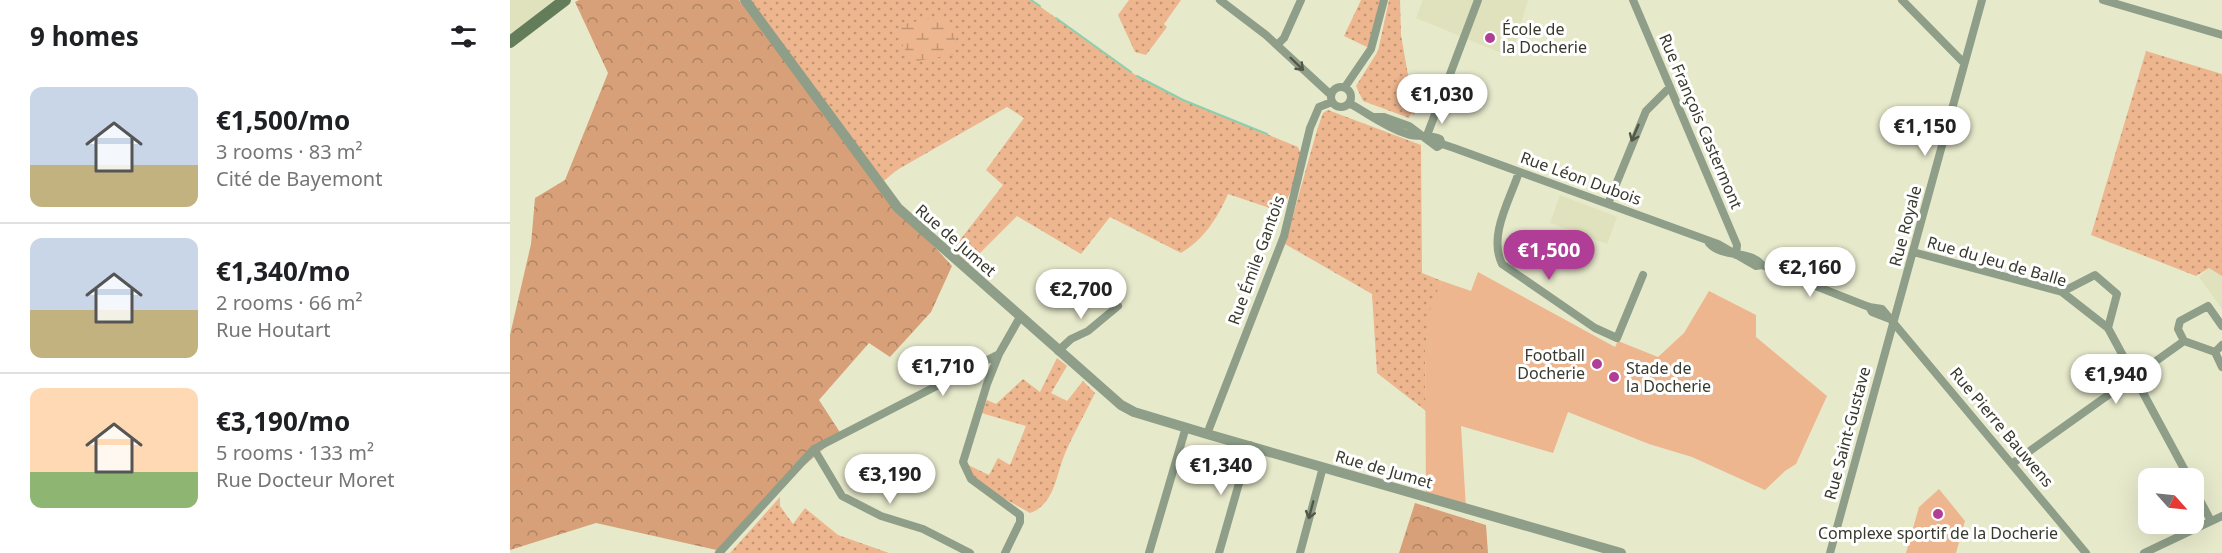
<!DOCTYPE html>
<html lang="en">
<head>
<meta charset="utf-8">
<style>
  body { margin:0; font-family:"Noto Sans",sans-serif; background:#f6f6f6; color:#202124; height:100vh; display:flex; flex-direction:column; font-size:22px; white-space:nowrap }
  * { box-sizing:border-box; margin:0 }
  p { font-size:20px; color:#757577 }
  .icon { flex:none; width:33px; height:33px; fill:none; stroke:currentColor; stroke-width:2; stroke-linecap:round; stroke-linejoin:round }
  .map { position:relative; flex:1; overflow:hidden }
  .sheet { display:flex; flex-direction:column; background:#fff; width:510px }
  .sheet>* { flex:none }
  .needle { width:39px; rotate:117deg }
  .controls { position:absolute; left:1628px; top:468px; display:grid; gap:12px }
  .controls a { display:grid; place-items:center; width:66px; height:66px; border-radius:12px; background:#fff; box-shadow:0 6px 24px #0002; font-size:30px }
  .price { position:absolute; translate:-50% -51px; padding:0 14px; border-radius:21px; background:#fff; color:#222; font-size:20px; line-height:39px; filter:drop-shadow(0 2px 3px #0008) }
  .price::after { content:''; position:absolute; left:50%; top:36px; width:18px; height:14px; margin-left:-9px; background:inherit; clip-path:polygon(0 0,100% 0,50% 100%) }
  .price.on { background:#b03d96; color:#fff }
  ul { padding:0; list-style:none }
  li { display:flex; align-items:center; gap:18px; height:150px; padding:0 30px }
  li+li { border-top:2px solid #e0e0e0 }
  li span { display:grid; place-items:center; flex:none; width:168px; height:120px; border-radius:12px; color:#555 }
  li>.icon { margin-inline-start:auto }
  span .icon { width:72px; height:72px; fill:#fffc; stroke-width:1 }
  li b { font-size:26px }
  h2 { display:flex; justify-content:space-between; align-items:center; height:72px; padding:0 30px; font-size:26px }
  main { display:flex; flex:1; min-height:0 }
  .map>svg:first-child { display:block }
  .built { fill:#dfe2bc }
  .green { fill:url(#green-dots) }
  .forest { fill:url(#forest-crowns) }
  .wetland { fill:url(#wetland-marsh) }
  .pitch { fill:#edb68e }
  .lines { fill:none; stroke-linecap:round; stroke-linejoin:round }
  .stream { stroke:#8ad0b0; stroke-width:2 }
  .minor { stroke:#8e9e88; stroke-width:8 }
  .tertiary { stroke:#8e9e88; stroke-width:10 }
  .secondary { stroke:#637c5a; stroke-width:12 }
  .oneway { stroke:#525748 }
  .poi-dot { fill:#b03d96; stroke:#fff; stroke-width:2 }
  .labels { text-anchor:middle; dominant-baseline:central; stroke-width:6; stroke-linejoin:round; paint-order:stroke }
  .poi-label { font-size:16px; fill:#38392d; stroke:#fff; text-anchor:start }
  .street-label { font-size:16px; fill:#38392d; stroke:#fff }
</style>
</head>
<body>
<main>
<section class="sheet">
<h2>9 homes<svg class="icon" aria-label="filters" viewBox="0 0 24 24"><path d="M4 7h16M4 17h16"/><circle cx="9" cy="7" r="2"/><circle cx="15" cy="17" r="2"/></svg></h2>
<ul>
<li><span style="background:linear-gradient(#c9d6e8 65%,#c2b280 0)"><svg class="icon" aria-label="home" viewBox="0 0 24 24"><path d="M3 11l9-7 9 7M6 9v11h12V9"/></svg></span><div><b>€1,500/mo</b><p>3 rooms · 83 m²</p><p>Cité de Bayemont</p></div></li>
<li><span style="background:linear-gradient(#c9d6e8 60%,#c2b280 0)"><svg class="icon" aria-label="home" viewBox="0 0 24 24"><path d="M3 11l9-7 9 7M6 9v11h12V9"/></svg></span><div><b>€1,340/mo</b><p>2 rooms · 66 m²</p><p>Rue Houtart</p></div></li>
<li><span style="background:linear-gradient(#ffd9b3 70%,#8fb573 0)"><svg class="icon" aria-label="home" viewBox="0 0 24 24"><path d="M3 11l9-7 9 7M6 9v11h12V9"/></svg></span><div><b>€3,190/mo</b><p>5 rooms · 133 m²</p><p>Rue Docteur Moret</p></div></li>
</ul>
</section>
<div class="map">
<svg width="1712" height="553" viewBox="0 0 1712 553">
  <defs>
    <pattern id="green-dots" width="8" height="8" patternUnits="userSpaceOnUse" patternTransform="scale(1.5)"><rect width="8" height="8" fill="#edb68e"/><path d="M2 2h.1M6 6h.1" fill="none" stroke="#c19574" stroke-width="1.8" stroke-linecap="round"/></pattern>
    <pattern id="forest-crowns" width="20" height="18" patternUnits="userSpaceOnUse" patternTransform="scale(1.5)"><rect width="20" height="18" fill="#d7a078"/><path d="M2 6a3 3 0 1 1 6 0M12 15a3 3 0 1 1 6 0" fill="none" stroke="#af8363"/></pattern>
    <pattern id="wetland-marsh" width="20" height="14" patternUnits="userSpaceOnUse" patternTransform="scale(1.5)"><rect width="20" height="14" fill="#edb68e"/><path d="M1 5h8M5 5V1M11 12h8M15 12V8" fill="none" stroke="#c19574"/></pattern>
  </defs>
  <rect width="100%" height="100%" fill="#e7e9cb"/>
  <!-- built -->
  <path class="built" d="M0 0H50L0 37Z
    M913 0H1018L1001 57 906 18Z
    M1050 195 1107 217 1097 244 1040 223Z
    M1699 268 1712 276V309L1689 277Z"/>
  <!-- green -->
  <path class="green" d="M240 0H521L627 76 673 100 788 147 793 161 772 212 718 194C707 219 694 239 671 253L600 217 571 254 507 216 455 268 439 254 493 185 476 170 514 118 497 107 387 170 370 184Z
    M619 0H671L654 24 657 27 636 55 625 52 608 15Z
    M851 0H874L861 49 834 36Z
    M879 0H890L891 35 905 115 901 114 899 118 853 101 846 86 868 51Z
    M1636 51 1712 74V276L1699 268 1686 276 1581 235Z
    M818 110 911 145 912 273 932 281C912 322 915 366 916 411L867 373 862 294 775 244 807 130 813 113Z
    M547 358 557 366 541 393 557 401 573 381 585 393C575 414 563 434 554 456 546 476 544 505 520 513L469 484 456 472V464L479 475 488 458 500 465 516 426 468 412 477 400 486 404 513 379 530 392Z
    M270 497V506L283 524 295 508 328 535 379 553H220Z"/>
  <!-- forest -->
  <path class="forest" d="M69 0H229L380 197 442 266 421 312 380 357 359 343 309 400 331 434 269 487 211 551 86 523 0 550V335L21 244 25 198 55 180 98 73 65 2Z
    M905 503 976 525 978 553H889Z"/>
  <!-- wetland -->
  <path class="wetland" d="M421 18 435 19 445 33V54L402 62 391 42 390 28 395 24Z"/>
  <!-- pitch -->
  <path class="pitch" d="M968 272 1105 347 1108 341 1148 357 1174 333 1199 291 1246 315V337L1317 396 1286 464 1275 471 1255 490 1182 457 1139 444 1058 412 1043 453 951 426 956 508 916 497 915 347 921 304 932 281 961 291Z
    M1429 489 1455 521 1446 553H1396L1409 507Z"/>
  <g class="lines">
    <!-- stream -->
    <path class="stream" d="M521 0 530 6
      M546 18 621 72
      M627 76 673 100 757 134"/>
    <!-- minor -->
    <path class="minor" d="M710 0 756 35 821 95
      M1123 0 1227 245 1226 255
      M1392 0 1454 63
      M1593 0 1712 35
      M767 45 774 38 791 0
      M821 97a10 10 0 1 1 20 0a10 10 0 1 1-20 0Z
      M835 87 861 49 874 0
      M839 103C859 114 875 127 897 134 908 138 920 134 930 139L932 144
      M865 117H874L899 126 927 147 932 144 944 148 1208 244 1246 266 1252 265
      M916 138 968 0
      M1009 172C1000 200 978 235 992 264L1085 328 1107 338 1133 275
      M1098 204 1136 111 1160 87
      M1199 243C1213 259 1239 249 1252 265L1359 307 1372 309 1576 553
      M1403 252 1552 292 1598 328 1679 478
      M1552 292 1585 275 1607 294 1598 328
      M1359 307 1362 312 1380 319
      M1674 341 1668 329 1670 321 1698 306 1712 326
      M548 351 561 339 578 331 608 306
      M1705 352 1712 345
      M489 354 477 384 453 462 461 479 510 515V522L495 553
      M697 434 774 236 800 128 809 107 822 102
      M304 449 332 496 371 516 413 529 460 553
      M1503 463 1674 341 1705 352 1712 367
      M1683 487 1701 521
      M209 553 304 449 489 354 510 317
      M639 553 676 427
      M709 553 740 445
      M790 553 813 467
      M1320 553 1472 0
      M1634 553 1712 516"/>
    <!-- tertiary -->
    <path class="tertiary" d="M235 0 388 208 611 405 624 412 697 434 1111 553"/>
    <!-- secondary -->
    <path class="secondary" d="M0 42 55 0"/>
  </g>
  <!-- one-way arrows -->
  <defs><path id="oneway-shaft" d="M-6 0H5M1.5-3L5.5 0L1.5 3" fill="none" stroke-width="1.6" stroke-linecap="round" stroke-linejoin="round" transform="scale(1.5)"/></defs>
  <g class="oneway">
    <use href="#oneway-shaft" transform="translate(787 64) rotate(44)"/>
    <use href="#oneway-shaft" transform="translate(1125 133) rotate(113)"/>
    <use href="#oneway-shaft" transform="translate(801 510) rotate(105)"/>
  </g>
  <!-- markers -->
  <g class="poi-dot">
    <circle cx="980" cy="38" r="6"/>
    <circle cx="1087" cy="364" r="6"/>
    <circle cx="1104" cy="377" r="6"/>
    <circle cx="1428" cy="514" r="6"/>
  </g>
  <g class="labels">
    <!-- poi labels -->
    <g class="poi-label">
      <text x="992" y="29">École de<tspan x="992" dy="18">la Docherie</tspan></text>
      <text x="1075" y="355" text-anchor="end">Football<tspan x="1075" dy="18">Docherie</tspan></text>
      <text x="1116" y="368">Stade de<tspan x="1116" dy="18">la Docherie</tspan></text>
      <text x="1428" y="533" text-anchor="middle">Complexe sportif de la Docherie</text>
    </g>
    <!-- street labels -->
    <g class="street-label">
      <text transform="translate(1191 121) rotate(67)">Rue François Castermont</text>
      <text transform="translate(1071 178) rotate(20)">Rue Léon Dubois</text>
      <text transform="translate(1395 226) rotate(-75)">Rue Royale</text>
      <text transform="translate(446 240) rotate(41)">Rue de Jumet</text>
      <text transform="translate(746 260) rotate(-70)">Rue Émile Gantois</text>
      <text transform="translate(1487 261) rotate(16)">Rue du Jeu de Balle</text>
      <text transform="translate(1492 427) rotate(50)">Rue Pierre Bauwens</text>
      <text transform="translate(1337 433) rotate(-75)">Rue Saint-Gustave</text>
      <text transform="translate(874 469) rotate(16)">Rue de Jumet</text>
    </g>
  </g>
</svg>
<div class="controls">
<a><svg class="needle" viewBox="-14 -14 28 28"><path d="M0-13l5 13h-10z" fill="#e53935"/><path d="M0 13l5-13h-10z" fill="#757577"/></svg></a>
</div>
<b class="price" style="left:932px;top:125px">€1,030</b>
<b class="price" style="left:1415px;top:157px">€1,150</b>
<b class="price on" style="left:1039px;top:281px">€1,500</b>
<b class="price" style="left:1300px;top:298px">€2,160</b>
<b class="price" style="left:571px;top:320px">€2,700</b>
<b class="price" style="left:433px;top:397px">€1,710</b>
<b class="price" style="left:1606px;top:405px">€1,940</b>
<b class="price" style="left:711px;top:496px">€1,340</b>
<b class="price" style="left:380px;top:505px">€3,190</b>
</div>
</main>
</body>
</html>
